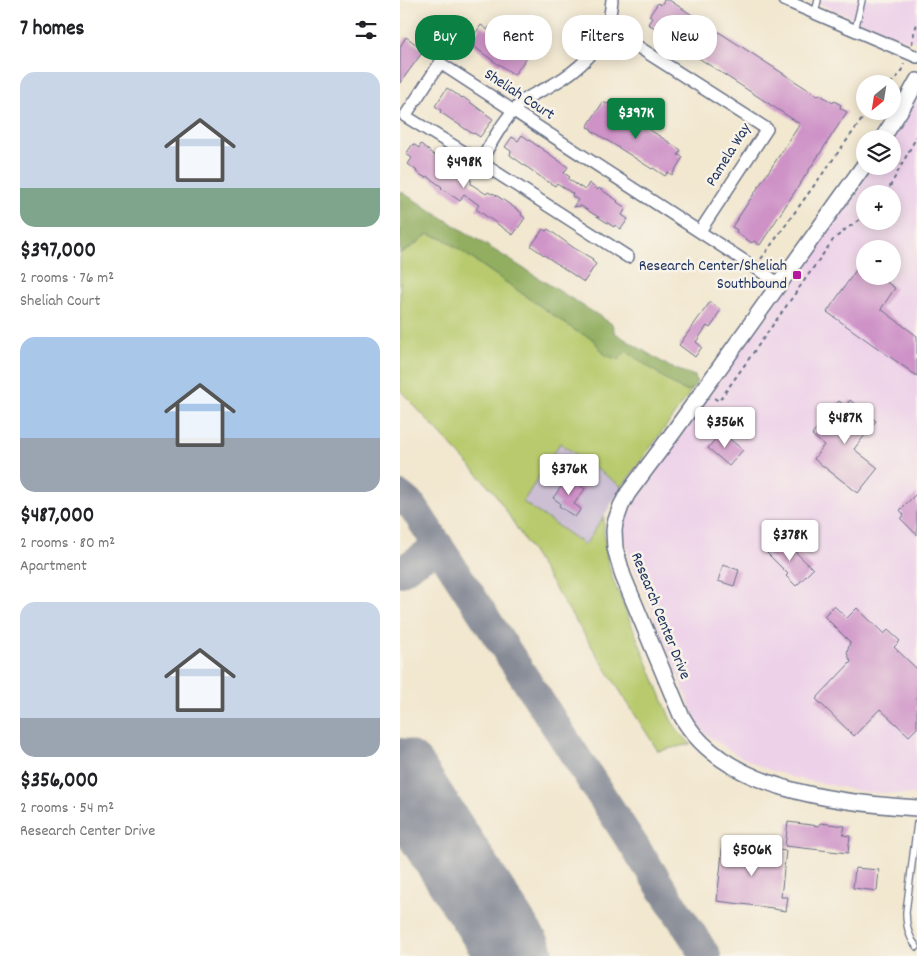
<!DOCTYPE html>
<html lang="en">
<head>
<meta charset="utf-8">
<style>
  body { margin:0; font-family:Dekko,sans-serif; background:#f2f2f2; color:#202124; height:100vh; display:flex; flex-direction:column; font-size:19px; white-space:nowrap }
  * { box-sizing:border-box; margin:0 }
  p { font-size:16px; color:#757577 }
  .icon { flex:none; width:28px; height:28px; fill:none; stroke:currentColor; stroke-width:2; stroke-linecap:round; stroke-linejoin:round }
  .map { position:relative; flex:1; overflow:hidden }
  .drawer { display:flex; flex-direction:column; background:#fff; width:400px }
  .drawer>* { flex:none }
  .guide { position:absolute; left:15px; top:15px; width:426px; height:45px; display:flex; gap:10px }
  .needle { width:32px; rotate:210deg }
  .fabs { position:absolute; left:456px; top:75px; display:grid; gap:10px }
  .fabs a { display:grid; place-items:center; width:45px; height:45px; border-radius:50%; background:#fff; box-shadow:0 2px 12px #0003; font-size:25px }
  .price { position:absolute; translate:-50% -42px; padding:0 11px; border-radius:5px; background:#fff; color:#222; font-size:16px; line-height:32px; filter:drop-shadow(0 1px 2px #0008) }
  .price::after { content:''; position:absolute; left:50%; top:30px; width:15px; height:11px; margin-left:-8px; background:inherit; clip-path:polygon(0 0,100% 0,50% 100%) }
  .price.on { background:#0b8043; color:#fff }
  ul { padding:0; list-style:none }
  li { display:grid; align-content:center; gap:10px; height:265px; padding:0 20px }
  li span { display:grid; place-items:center; height:155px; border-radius:15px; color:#555 }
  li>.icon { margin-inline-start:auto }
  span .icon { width:90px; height:90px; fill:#fffc; stroke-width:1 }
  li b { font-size:21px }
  h2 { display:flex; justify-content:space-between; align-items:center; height:60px; padding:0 20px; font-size:21px }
  .tag { padding:0 18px; border-radius:20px; background:#fff; box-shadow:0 2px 12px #0003; font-size:18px; line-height:45px }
  .tag.on { background:#0b8043; color:#fff }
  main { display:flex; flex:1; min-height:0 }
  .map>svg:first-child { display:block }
  .built { fill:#edd1e9; fill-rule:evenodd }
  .industrial { fill:#ccbfd4 }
  .green { fill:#b8ca6d; stroke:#6a7c66 }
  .forest { fill:#92ae60; stroke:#566e5f }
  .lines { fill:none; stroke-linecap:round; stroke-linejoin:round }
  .taxiway { stroke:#868b96; stroke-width:30 }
  .runway { stroke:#868b96; stroke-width:76 }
  .building { fill:#ce92c7 }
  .service-casing { stroke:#666f86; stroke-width:8 }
  .minor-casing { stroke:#666f86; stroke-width:14 }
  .secondary-casing { stroke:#666f86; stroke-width:18 }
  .path { stroke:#666f86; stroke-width:2; stroke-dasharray:4 4; stroke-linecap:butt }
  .service { stroke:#fff; stroke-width:5.5 }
  .minor { stroke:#fff; stroke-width:11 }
  .secondary { stroke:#fff; stroke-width:15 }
  .poi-dot { fill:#b5179e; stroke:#f7f3e8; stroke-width:2 }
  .labels { text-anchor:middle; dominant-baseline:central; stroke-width:5; stroke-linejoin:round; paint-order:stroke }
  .street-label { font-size:16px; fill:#1b2f5e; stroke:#f7f3e8 }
  .poi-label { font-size:16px; fill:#1b2f5e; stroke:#f7f3e8; text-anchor:end }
</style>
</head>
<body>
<main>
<section class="drawer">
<h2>7 homes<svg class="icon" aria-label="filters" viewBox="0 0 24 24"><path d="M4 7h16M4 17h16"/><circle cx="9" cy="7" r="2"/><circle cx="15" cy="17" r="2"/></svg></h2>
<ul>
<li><span style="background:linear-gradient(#c9d6e8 75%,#7fa58c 0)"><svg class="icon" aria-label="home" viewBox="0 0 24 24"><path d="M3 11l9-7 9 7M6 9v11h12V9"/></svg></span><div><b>$397,000</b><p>2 rooms · 76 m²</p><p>Sheliah Court</p></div></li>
<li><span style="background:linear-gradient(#a9c7e8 65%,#9aa5b1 0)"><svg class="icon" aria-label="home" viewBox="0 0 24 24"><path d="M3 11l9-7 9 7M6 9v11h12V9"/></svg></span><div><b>$487,000</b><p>2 rooms · 80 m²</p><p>Apartment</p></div></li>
<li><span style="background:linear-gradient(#c9d6e8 75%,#9aa5b1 0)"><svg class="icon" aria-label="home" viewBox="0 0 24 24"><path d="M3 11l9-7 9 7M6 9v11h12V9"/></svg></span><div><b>$356,000</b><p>2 rooms · 54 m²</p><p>Research Center Drive</p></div></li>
</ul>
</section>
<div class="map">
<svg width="517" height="956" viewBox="0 0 517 956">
  <rect width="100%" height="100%" fill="#f7f3e8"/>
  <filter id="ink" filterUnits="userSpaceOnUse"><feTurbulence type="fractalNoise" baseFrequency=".02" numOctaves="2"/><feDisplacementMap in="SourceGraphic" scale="10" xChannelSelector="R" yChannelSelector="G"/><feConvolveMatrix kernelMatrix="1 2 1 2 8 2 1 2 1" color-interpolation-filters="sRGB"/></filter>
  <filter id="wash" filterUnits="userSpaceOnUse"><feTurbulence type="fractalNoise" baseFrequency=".0096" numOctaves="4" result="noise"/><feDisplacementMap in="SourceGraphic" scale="20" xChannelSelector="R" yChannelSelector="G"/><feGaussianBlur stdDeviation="1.12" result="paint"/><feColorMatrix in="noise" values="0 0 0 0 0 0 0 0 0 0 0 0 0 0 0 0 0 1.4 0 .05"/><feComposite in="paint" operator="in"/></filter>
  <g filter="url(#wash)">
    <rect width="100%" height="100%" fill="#f2e7cf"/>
    <!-- built -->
    <path class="built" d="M410 0H517V40L508 41Z
      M517 97V795L466 792 391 777 362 767 335 754 306 734 298 725 229 555 224 531 226 519 233 506 399 266 472 166H492V139H491L507 115ZM465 194H492V221H465ZM465 249H492V276H465Z"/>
    <!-- industrial -->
    <path class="industrial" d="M159 443 222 487 185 545 123 502Z"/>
    <!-- green -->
    <path class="green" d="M28 234 44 239 176 331 193 339 205 355 225 350 277 387 287 391 293 389 222 487 160 443 123 502 185 545 204 516C203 538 206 558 213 580L271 720 279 732 291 744 258 751 94 492 0 390V253L10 248Z"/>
    <!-- forest -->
    <path class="forest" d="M0 191 212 324 215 333 270 367 295 376 297 382 293 389 287 391 277 387 226 351 219 360 205 355 193 339 176 331 44 239 28 234 10 248 0 253Z"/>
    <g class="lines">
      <!-- taxiway -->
      <path class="taxiway" d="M0 496 13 507 306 956
        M0 572 39 546"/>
      <!-- runway -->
      <path class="runway" d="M0 776 116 956"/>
    </g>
    <g id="blocks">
      <!-- building -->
      <path class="building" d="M264 0H269L418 96 419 94 433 103 434 101 441 105 440 108 447 112 360 245 354 241 352 243 336 232 337 230 332 227 400 124 254 29 255 28 248 24 252 18 249 16 258 3 261 5Z
        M81 25 88 30 89 27 127 57 114 75 99 64V65L69 43Z
        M6 37 24 50 0 83V47Z
        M47 88 62 98 63 97 93 119 80 137 74 133 73 134 40 112 41 110 35 106Z
        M203 102 207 104 208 103 233 119 281 150 278 155 283 157 272 175 268 172 265 176 253 168 252 169 191 130 192 129 187 127Z
        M122 135 168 167 164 173 170 177 168 179 185 190 189 183 198 190 199 188 218 201 217 202 226 208 222 215 228 219 221 229 215 225 214 227 181 206 173 207 178 200 172 196 173 194 157 183 155 186 145 180 110 155 111 151 105 147 112 137 118 141Z
        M13 144 19 148 21 144 35 156 71 180V184L86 194 88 192 92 194 93 193 122 213 121 215 125 218 113 235 76 209 79 205 64 194 60 201 41 188 42 187 27 176 26 178 16 172 17 171 8 164 12 158 6 154Z
        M143 229 146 231 148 229 174 248 193 259 192 261 196 264 184 282 131 246Z
        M465 257V276H478L495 288 481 309 517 336V376L427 312Z
        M310 302 321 310 316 317 317 318 310 328 307 326 296 342 302 347 295 357 279 345Z
        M450 400 476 421 454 449 478 468 458 493 414 459 424 445 412 435 439 401 446 406Z
        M321 432 343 450 329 466 308 448Z
        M168 477 185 489 174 504 181 509 175 517 159 506 160 503 153 498Z
        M517 493V535L501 519 504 515 500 510Z
        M382 539 413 569 396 586 386 576 388 574 367 553Z
        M323 565 339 570 334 586 318 581Z
        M434 606 447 618 457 608 484 634 488 630 500 641 494 647 517 669V728L509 736 480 709 454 736 416 699 451 662 447 653 450 642 424 616Z
        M388 822 419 826 420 823 445 826 443 835 450 836 448 853 385 846Z
        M323 843 386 851 381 897H388L386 911 373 909V908L317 901Z
        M455 868 479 870 477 891 453 888Z"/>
    </g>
  </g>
  <g filter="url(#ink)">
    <use href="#blocks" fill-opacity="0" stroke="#666f86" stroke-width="1"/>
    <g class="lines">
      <defs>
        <path id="service" d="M415 13 418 0
          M455 30 462 0
          M517 823 506 912C506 925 508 937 517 947"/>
        <path id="minor" d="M384 0 517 57
          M207 27 367 129 300 231
          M80 162C92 142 104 118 122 102 131 94 142 91 152 85 175 72 198 53 207 27 210 19 211 8 212 0
          M228 257 80 162 5 116 40 63 380 284"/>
        <path id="secondary" d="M482 139 505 103 517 81
          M465 164 275 430 228 493 221 506 215 523 214 531 215 548 223 576 281 715C322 791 440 803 517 808"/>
      </defs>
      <!-- service casing -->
      <use href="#service" class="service-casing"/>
      <!-- minor casing -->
      <use href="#minor" class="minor-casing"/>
      <!-- secondary casing -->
      <use href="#secondary" class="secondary-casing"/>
      <!-- path -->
      <path class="path" d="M512 44 514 33 517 24
        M490 84 500 74 504 64
        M486 194 517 136
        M361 259 468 111
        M314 398 319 401 433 240 446 229 465 216"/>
      <!-- service -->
      <use href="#service" class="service"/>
      <!-- minor -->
      <use href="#minor" class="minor"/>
      <!-- secondary -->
      <use href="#secondary" class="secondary"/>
    </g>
  </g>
  <!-- markers -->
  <rect class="poi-dot" x="392" y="270" width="10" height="10" rx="2.5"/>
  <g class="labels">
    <!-- street labels -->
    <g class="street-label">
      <text transform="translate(119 95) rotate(33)">Sheliah Court</text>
      <text transform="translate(329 155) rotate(-58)">Pamela Way</text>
      <text transform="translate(260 616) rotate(68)">Research Center Drive</text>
    </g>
    <!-- poi labels -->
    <g class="poi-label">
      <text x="387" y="266">Research Center/Sheliah<tspan x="387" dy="18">Southbound</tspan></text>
    </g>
  </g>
</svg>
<div class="fabs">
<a><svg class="needle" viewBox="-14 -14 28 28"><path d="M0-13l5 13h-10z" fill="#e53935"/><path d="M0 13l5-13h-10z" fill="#757577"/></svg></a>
<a><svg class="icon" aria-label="layers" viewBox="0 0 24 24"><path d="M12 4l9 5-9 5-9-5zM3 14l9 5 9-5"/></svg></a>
<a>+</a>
<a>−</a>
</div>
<b class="price on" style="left:236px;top:140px">$397K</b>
<b class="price" style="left:64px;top:189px">$498K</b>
<b class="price" style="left:445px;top:445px">$487K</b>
<b class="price" style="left:325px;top:449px">$356K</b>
<b class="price" style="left:169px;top:496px">$376K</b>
<b class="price" style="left:390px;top:562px">$378K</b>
<b class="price" style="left:352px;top:877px">$506K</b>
<div class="guide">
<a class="tag on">Buy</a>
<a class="tag">Rent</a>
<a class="tag">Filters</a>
<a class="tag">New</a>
</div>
</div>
</main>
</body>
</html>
